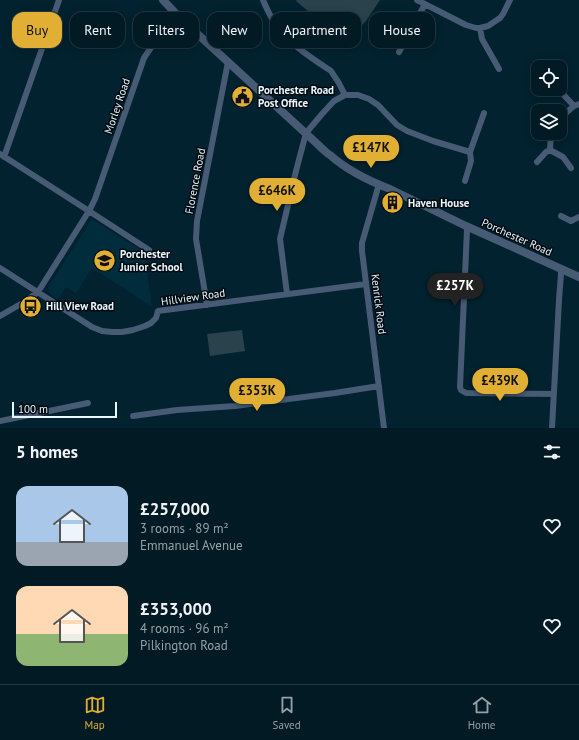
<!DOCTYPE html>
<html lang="en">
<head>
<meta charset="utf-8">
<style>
  body { margin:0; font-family:"PT Sans",sans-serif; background:#0c232b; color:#f1f3f6; height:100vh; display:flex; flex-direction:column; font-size:15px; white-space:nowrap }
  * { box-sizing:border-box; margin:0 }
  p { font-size:13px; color:#96a1a6 }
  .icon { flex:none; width:22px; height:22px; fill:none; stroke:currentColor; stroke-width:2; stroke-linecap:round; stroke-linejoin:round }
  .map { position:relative; height:428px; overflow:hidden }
  .panel { display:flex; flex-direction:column; background:#021a23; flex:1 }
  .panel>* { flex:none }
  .guide { position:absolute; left:12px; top:12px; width:555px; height:36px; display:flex; gap:8px }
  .tools { position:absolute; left:531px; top:60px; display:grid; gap:8px }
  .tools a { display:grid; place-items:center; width:36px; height:36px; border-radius:8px; background:#021a23; box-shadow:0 2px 10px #0003,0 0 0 1px #233841; font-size:20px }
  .scale { position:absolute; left:12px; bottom:10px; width:105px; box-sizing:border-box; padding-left:4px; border:2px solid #e8f6fd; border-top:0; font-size:11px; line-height:14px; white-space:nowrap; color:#e8f6fd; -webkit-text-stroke:3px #010a10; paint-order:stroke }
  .price { position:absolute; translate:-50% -34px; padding:0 9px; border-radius:14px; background:#e1af34; color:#111; font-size:13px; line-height:26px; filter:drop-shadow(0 1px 2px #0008) }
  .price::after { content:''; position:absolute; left:50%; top:24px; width:12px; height:9px; margin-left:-6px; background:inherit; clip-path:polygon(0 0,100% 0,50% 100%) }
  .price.selected { background:#222; color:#fff }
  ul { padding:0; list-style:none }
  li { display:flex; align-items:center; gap:12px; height:100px; padding:0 16px }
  li span { display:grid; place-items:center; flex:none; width:112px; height:80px; border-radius:12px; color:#555 }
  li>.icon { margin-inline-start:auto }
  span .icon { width:48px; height:48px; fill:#fffc; stroke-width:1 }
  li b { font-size:17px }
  h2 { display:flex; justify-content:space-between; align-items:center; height:48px; padding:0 16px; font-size:17px }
  .tag { padding:0 14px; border-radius:12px; background:#021a23; box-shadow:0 2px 10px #0003,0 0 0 1px #233841; font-size:14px; line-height:36px }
  .tag.selected { background:#e1af34; color:#111 }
  .dock { display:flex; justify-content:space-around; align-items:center; height:56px; border-top:1px solid #233841; background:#021a23; font-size:11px; color:#96a1a6 }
  .dock a { display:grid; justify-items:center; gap:2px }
  .dock .selected { color:#e1af34 }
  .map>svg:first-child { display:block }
  .built { fill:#002c3c }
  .green { fill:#2a424c }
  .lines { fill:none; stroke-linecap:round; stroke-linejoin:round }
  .minor { stroke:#485b75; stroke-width:6 }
  .tertiary { stroke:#485b75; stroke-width:8 }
  .labels { text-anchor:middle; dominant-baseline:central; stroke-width:3; stroke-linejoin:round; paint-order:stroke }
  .poi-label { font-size:11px; font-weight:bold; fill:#e8f6fd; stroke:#010a10; text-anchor:start }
  .street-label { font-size:11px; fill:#e8f6fd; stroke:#010a10 }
</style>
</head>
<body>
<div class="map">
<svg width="579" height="428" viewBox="0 0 579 428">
  <rect width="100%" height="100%" fill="#02222f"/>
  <!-- built -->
  <path class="built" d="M92 219 144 252 152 307 92 268 76 293 66 287 58 299 49 293 48 287Z"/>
  <!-- green -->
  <path class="green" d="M297 0H380L366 21 345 42 296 1Z
    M242 330 245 351 210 356 207 334Z"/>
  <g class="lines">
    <!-- minor -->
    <path class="minor" d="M263 0C266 7 269 14 273 20 286 42 310 57 331 71 337 79 341 86 345 95
      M417 0 466 25 476 28H480L488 26 500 18 503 14 510 0
      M480 28 482 39 499 69
      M399 52 425 4
      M554 89 561 92 574 106
      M560 118 574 106 579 104
      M550 150 563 157 571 168
      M0 154 89 211 149 250
      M4 157 59 0
      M537 162 546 152 550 150 551 133
      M465 181 471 161 470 152
      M379 184 362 243V251L384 428
      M561 216 571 221 579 217
      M466 226 467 230 460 387 461 390 466 393 554 394
      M0 268 92 327 102 331 112 332H122L133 330 145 326 151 323 156 318 158 311 366 284
      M287 294 280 239 296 171 306 133 322 114 334 101 345 95H358L369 99 378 105 397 125 407 131 433 141 470 152 484 113
      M207 305 196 239 197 221 228 62
      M0 316 26 301 38 292 89 211 95 199 144 58 154 43 179 17
      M133 416 177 410 235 406 335 393 379 386
      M0 421 88 403
      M552 428 559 300 561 274V269"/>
    <!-- tertiary -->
    <path class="tertiary" d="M163 0 179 17 313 140C319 145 324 151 330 155 347 170 369 181 390 189L466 226 579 277"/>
  </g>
  <!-- icons -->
  <defs>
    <symbol id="civic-disc" viewBox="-11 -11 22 22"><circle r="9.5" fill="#e1af34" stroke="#010a10"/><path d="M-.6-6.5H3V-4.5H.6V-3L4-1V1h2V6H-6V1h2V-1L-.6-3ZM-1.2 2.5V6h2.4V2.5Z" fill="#111"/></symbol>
    <symbol id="building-disc" viewBox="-11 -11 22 22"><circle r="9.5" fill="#e1af34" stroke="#010a10"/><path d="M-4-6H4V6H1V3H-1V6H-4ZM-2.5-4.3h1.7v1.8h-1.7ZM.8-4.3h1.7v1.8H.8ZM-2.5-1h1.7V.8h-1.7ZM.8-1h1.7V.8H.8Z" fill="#111"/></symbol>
    <symbol id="school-disc" viewBox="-11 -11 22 22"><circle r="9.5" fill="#e1af34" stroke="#010a10"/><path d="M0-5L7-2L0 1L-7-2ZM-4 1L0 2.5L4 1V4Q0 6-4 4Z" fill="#111"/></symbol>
    <symbol id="bus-disc" viewBox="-11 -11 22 22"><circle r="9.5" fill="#e1af34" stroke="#010a10"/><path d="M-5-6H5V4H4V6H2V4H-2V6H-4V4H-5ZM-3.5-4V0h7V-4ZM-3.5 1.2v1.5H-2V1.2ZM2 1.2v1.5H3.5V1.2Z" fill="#111"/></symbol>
  </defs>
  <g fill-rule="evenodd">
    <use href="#civic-disc" x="230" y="84" width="25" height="25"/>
    <use href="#building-disc" x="380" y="190" width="25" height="25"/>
    <use href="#school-disc" x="92" y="248" width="25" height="25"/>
    <use href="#bus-disc" x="18" y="294" width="25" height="25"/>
  </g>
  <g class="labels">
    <!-- poi labels -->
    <g class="poi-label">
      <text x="258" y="90">Porchester Road<tspan x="258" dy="13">Post Office</tspan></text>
      <text x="408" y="203">Haven House</text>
      <text x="120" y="254">Porchester<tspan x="120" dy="13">Junior School</tspan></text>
      <text x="46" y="306">Hill View Road</text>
    </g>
    <!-- street labels -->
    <g class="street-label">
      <text transform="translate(117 106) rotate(-71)">Morley Road</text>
      <text transform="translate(195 181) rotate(-79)">Florence Road</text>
      <text transform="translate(517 237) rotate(24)">Porchester Road</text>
      <text transform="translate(193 297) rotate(-8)">Hillview Road</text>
      <text transform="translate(379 304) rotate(83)">Kenrick Road</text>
    </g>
  </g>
</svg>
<div class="tools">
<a><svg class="icon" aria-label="locate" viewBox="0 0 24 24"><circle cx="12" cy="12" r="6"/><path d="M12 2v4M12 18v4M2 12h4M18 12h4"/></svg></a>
<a><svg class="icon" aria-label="layers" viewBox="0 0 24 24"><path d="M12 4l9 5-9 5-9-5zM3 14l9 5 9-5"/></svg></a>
</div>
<div class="scale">100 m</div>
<b class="price" style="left:371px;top:169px">£147K</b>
<b class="price" style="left:277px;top:212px">£646K</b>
<b class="price selected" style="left:455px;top:307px">£257K</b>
<b class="price" style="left:500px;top:402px">£439K</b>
<b class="price" style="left:257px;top:412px">£353K</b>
<div class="guide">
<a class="tag selected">Buy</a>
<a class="tag">Rent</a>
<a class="tag">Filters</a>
<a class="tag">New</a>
<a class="tag">Apartment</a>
<a class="tag">House</a>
</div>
</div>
<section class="panel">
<h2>5 homes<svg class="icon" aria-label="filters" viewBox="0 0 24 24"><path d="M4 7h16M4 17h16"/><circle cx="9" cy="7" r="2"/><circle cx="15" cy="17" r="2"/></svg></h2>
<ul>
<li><span style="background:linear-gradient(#a9c7e8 70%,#9aa5b1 0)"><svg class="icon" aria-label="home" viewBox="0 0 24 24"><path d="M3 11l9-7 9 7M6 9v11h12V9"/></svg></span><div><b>£257,000</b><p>3 rooms · 89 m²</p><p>Emmanuel Avenue</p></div><svg class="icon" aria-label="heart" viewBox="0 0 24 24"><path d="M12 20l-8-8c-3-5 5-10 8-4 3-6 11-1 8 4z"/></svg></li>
<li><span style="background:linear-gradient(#ffd9b3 60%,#8fb573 0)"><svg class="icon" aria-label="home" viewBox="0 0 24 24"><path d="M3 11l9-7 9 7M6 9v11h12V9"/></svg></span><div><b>£353,000</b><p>4 rooms · 96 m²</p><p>Pilkington Road</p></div><svg class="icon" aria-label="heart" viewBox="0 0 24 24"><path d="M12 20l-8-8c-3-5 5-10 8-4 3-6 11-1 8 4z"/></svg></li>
</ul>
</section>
<nav class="dock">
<a class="selected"><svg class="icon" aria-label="map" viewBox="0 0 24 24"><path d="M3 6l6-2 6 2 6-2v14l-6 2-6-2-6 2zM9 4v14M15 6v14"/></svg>Map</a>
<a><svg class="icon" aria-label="saved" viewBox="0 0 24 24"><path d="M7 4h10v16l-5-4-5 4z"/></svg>Saved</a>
<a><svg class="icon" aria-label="home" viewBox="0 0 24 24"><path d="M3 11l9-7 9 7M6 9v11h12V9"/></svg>Home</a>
</nav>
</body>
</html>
